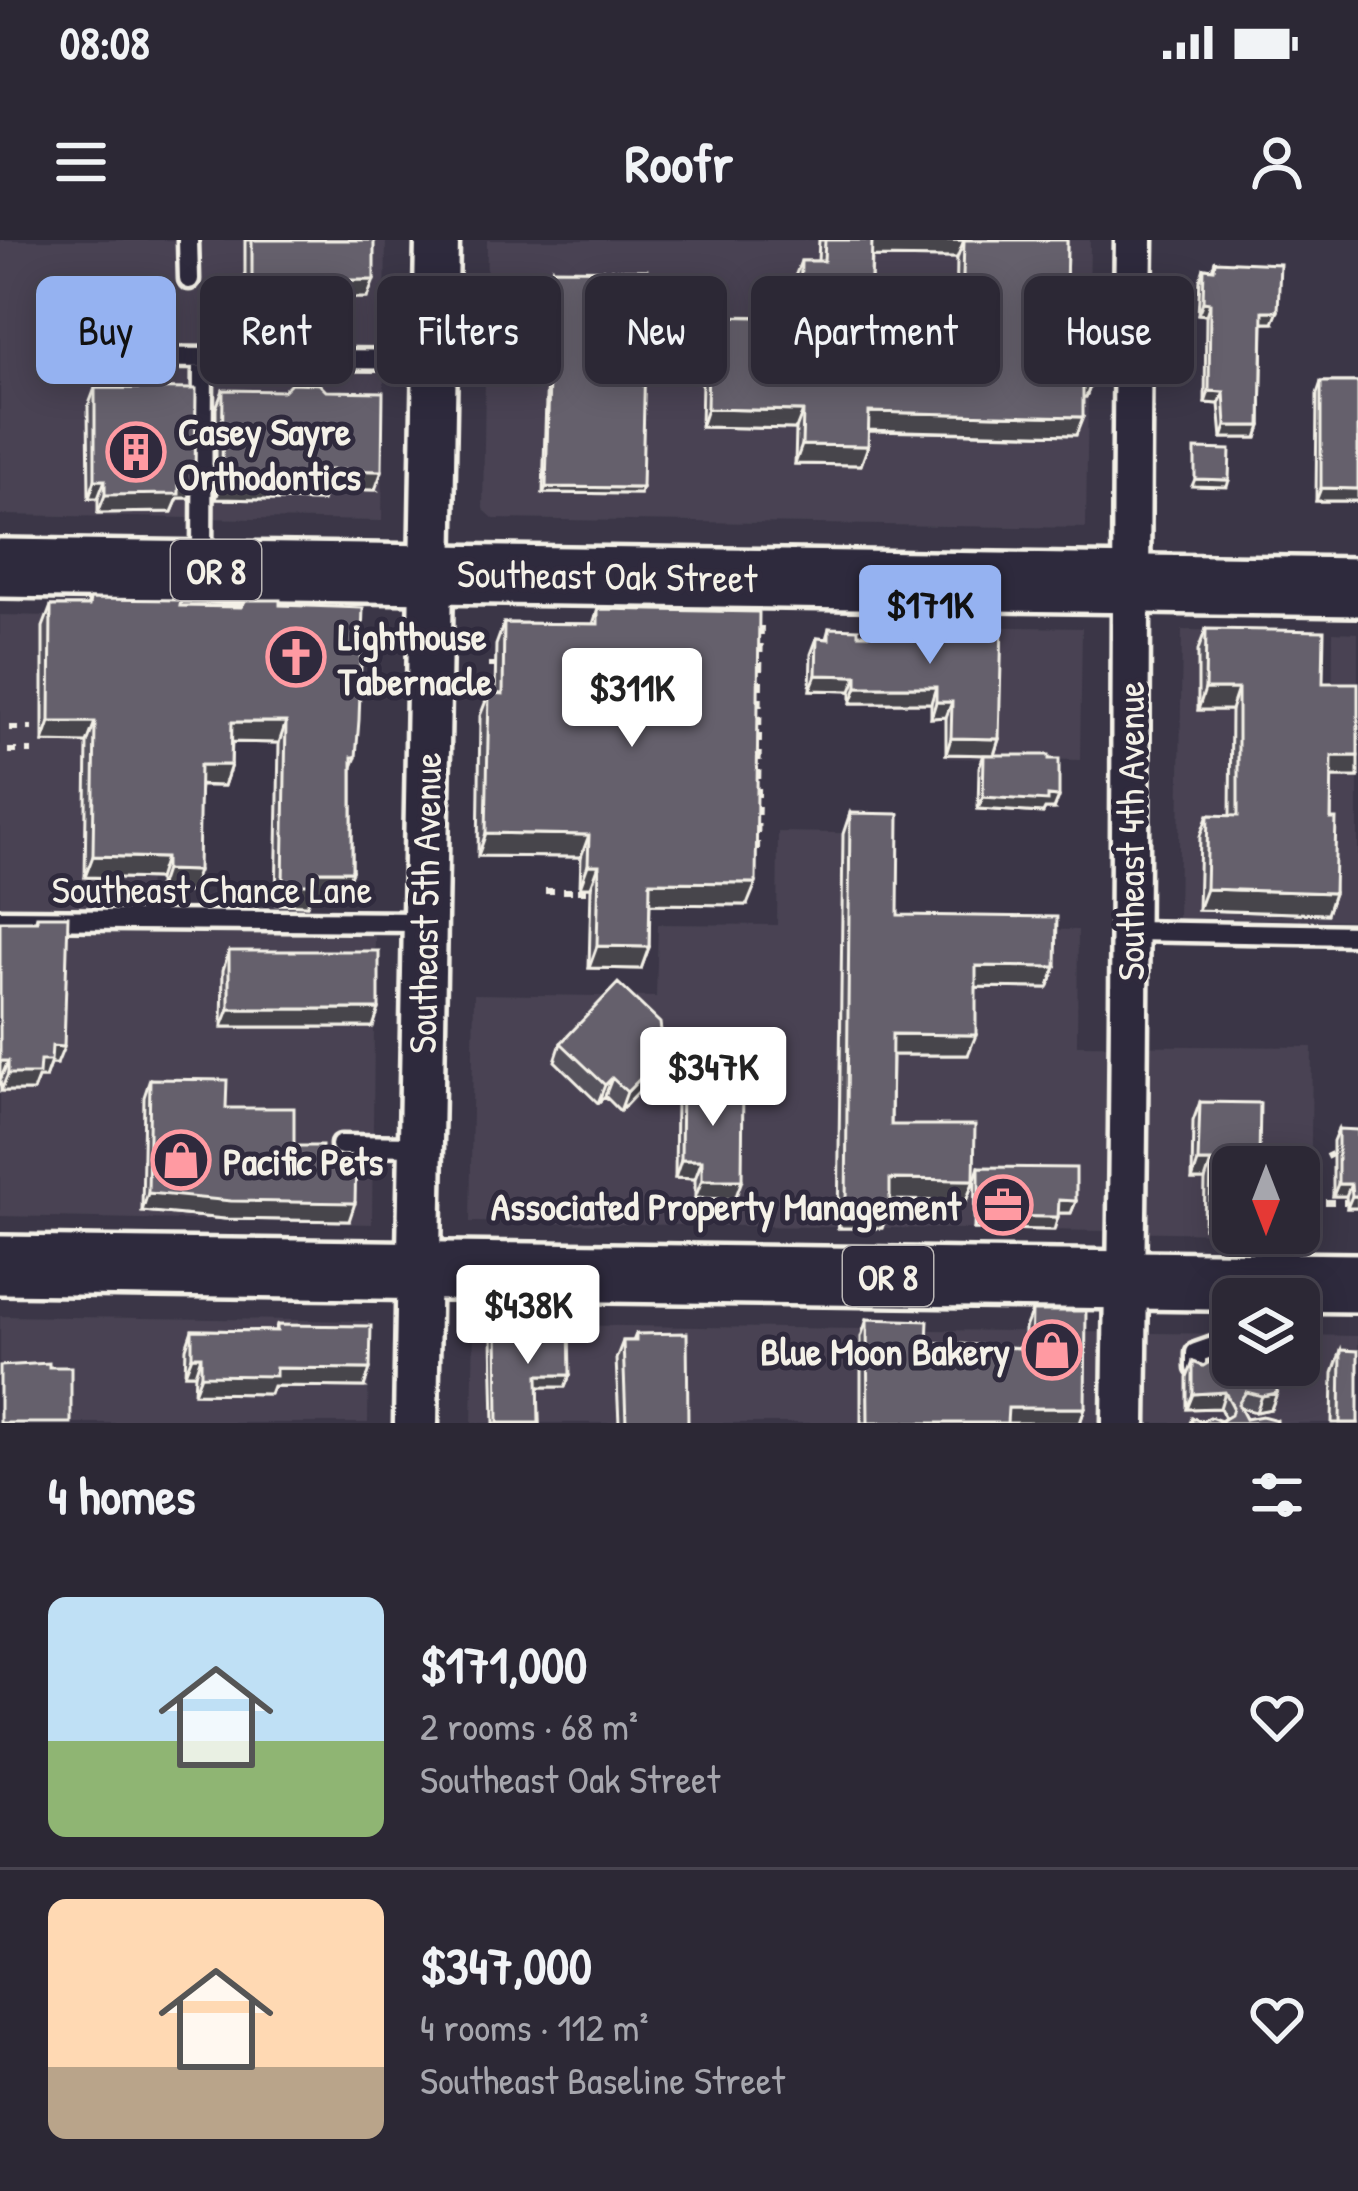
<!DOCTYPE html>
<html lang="en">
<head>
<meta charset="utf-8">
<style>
  body { margin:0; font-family:"Patrick Hand",sans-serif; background:#34303d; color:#f1f3f6; height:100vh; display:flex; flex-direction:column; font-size:45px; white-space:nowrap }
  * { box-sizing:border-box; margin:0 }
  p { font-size:39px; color:#a6a6ad }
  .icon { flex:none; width:66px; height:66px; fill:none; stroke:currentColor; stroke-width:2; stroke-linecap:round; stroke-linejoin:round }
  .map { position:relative; height:1183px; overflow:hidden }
  .drawer { display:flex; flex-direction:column; background:#2c2835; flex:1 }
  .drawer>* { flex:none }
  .banner { position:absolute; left:36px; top:36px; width:1287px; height:108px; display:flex; gap:24px }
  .needle { width:78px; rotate:180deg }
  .buttons { position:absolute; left:1212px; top:906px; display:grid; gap:24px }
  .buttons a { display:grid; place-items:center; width:108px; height:108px; border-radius:18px; background:#2c2835; box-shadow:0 6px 30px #0003,0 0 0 3px #484450; font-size:60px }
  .price { position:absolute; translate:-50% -102px; padding:0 27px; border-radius:12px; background:#fff; color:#222; font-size:39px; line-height:78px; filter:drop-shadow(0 3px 6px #0008) }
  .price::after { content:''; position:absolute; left:50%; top:72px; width:36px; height:27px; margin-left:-18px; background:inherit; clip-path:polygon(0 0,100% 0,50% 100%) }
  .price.active { background:#95b2f1; color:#111 }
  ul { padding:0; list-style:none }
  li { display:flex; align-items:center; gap:36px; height:300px; padding:0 48px }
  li+li { border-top:3px solid #484450 }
  li span { display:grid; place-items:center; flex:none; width:336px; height:240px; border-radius:18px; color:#555 }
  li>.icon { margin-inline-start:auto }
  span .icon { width:144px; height:144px; fill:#fffc; stroke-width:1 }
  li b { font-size:51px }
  h2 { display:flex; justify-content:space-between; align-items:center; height:144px; padding:0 48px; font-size:51px }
  .pill { padding:0 42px; border-radius:18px; background:#2c2835; box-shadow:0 6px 30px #0003,0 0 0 3px #484450; font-size:42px; line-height:108px }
  .pill.active { background:#95b2f1; color:#111 }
  .status { display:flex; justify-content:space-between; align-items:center; height:84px; padding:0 60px; background:#2c2835; direction:ltr }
  .status svg { height:33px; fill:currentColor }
  header { display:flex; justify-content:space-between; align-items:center; height:156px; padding:0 48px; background:#2c2835; font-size:54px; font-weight:700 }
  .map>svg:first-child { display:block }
  .built { fill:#484352; fill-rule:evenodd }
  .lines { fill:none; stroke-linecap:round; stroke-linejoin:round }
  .service-casing { stroke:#f4f1e8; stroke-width:27 }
  .minor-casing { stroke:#f4f1e8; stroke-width:45 }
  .tertiary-casing { stroke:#f4f1e8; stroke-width:51 }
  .trunk-casing { stroke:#f4f1e8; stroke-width:66 }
  .path { stroke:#f4f1e8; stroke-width:6; stroke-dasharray:9 9; stroke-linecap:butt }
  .service { stroke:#2f2a3d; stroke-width:18 }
  .minor { stroke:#2f2a3d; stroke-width:36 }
  .tertiary { stroke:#2f2a3d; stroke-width:42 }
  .trunk { stroke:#2f2a3d; stroke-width:57 }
  .wall { fill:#57535d; stroke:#f4f1e8; stroke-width:3; fill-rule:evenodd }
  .shaded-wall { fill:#47444c; stroke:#f4f1e8; stroke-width:3 }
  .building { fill:#65616c; stroke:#f4f1e8; stroke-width:3 }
  .labels { text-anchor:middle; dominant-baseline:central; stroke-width:10; stroke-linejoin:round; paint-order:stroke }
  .shield { fill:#2f2a3d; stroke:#b9b5b5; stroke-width:3 }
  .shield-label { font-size:36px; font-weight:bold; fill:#f4f1e8 }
  .poi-label { font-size:39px; font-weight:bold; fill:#f4f1e8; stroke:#2f2a3d; text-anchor:start }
  .street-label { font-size:39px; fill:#f4f1e8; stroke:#2f2a3d }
</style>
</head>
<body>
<div class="status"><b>08:08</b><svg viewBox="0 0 49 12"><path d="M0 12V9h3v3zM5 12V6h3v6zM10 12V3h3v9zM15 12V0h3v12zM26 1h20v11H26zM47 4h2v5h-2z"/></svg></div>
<header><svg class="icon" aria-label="menu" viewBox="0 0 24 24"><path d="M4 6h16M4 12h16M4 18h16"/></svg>Roofr<svg class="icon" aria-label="person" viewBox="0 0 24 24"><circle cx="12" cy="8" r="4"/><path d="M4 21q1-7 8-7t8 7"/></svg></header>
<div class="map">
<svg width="1358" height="1183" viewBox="0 0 1358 1183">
  <rect width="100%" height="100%" fill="#3b3647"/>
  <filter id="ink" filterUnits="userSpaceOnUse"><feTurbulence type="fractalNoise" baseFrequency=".00833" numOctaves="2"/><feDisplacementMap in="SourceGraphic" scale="24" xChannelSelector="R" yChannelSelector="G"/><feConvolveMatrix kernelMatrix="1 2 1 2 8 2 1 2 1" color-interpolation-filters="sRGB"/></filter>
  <g filter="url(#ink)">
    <!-- built -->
    <path class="built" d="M0 0H386L382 281 0 275Z
      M487 0H1090L1086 288 494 279 483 269Z
      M0 375 228 379 225 548H150L148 690 375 695 372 984 0 976Z
      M948 386 1082 388 1080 520 947 518Z
      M1182 390 1256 391 1332 493 1333 392 1358 393V680L1178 678Z
      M778 592 894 594 893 687 1078 690 1077 805 1312 807 1310 994 470 982 474 754 656 757 658 684 777 685ZM1233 927H1299V993H1233Z
      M0 1076 369 1081 368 1183H0Z
      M474 1084 1233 1094V1125H1299V1095L1358 1096V1183H472Z"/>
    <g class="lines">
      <defs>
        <path id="service" d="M188 0 189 39
          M100 117 436 120
          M202 323 203 118
          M0 679 423 682
          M1131 691 1358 695
          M341 905 419 906
          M1196 1128V1113L1233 1100"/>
        <path id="minor" d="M1126 1040C1132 693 1129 347 1134 0"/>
        <path id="tertiary" d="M416 1183 437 0
          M1124 1183 1126 1040"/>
        <path id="trunk" d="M0 328 1358 347
          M0 1025 1358 1043"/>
      </defs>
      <!-- service casing -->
      <use href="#service" class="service-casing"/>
      <!-- minor casing -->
      <use href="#minor" class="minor-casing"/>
      <!-- tertiary casing -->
      <use href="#tertiary" class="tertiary-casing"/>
      <!-- trunk casing -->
      <use href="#trunk" class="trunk-casing"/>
      <!-- path -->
      <path class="path" d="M488 425H495
        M9 488H32
        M8 511H32
        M757 611 761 384
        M545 651H573
        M577 651H598
        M1326 917 1332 914
        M1325 962H1347"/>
      <!-- service -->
      <use href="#service" class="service"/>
      <!-- minor -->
      <use href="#minor" class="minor"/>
      <!-- tertiary -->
      <use href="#tertiary" class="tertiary"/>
      <!-- trunk -->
      <use href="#trunk" class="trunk"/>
    </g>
    <!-- wall -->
    <path class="wall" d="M245 0H374L367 58H245Z
      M819 0H1067L1065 110 1093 139 1086 157H1083L1076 195 868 191V206L861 225 795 224 796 189 701 187 703 94 709 76 793 77 794 39 801 21H818ZM872 17 957 18 956 74 870 72Z
      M1215 21 1273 83H1263L1261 186 1257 198H1222L1219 164 1205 163 1206 75 1198 74 1200 40 1204 28 1212 29Z
      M552 29 640 254 543 253 550 36Z
      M1321 142H1358V261H1316L1317 154Z
      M95 148 195 240 189 258H178L172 272 98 273V258H89L88 167Z
      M223 150 375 250 326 249 322 261 216 259V168Z
      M90 359 180 366 280 365 356 517 352 527V631L344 652H312L307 665 276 664 279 503 232 502 231 525 224 546H200L191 652 158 651V639L85 637 87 503 43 502V387L51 366H87Z
      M953 368 999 499 994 515 946 514V477L931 478V463H851V451L810 450 811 414 817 398 826 399 829 388 858 394 947 396V384Z
      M598 369 747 665 650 664 649 707 641 729 589 728 591 647H580L581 617 478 616 480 476 489 453 495 454 496 405 504 383 593 384Z
      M1206 389 1323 443 1358 537H1331V579L1334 653 1327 674 1198 670 1200 596 1208 575 1230 576 1231 470H1198V410Z
      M984 515 1054 569H1045L1043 573 978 569 979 527Z
      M850 573 898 675 1056 727 1048 748 976 747 968 815H892L891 885 974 940 966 961 890 960 882 988H838L843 594Z
      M37 676 57 824H50L45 838H38L33 851H1L0 838Z
      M229 711 373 787H222L223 730Z
      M561 803 657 832 620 871 605 856 598 863 555 821Z
      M150 839 226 868 322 920 349 981 225 979 142 971 144 857Z
      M682 843 735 959 695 958V939L675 938 676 861Z
      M1200 862 1259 920 1233 927V987H1204L1205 940H1192L1193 881Z
      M1338 889 1358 968H1347L1346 956H1333V901Z
      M979 927 1076 961 1071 973H1058L1054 990 974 989 975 939Z
      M1032 1071 1085 1168 1080 1183H861V1097L867 1079 927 1102 1025 1108V1088Z
      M497 1084 570 1135 565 1147H538L539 1183H494L492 1097Z
      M277 1085 364 1147 273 1146 270 1154 194 1153 195 1134H185L186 1108 192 1090 275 1091Z
      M636 1094 688 1183H619L616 1119 623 1101H633Z
      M1341 1110 1358 1183H1332L1333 1133Z
      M1193 1122 1277 1153 1271 1169 1256 1172 1240 1168 1246 1179 1277 1183H1190L1192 1178 1202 1181H1221L1225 1178 1220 1168 1187 1169V1138Z"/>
    <!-- shaded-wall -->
    <path class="shaded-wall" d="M871 0H964L957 18 865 17Z
      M252 40H374L367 58H245Z
      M1203 62 1210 63 1206 75 1198 74Z
      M1263 71H1278L1273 83H1258Z
      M1083 138 1093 139 1086 157H1077Z
      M1209 151 1224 152 1219 164 1205 163Z
      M707 169 803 171 796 189 701 187Z
      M869 172 1083 177 1076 195 862 190Z
      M1226 186H1261L1257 198H1222Z
      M802 205 868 206 861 225 795 224Z
      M329 230 382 231 375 250 326 249 322 261 216 259 222 241Z
      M1195 239 1229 240 1227 247 1192 246Z
      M95 240H105L98 258H89Z
      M179 240H195L189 258H178L172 272 98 273 105 255Z
      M546 247 642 248 640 254 543 253Z
      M1321 248 1358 249V261H1316Z
      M816 435 857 436 851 451 810 450Z
      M857 447H936L931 463H851Z
      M1205 449H1238L1231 470H1198Z
      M936 462H952L946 477 931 478Z
      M50 482H95L87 503 43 502Z
      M232 482H286L279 503 225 502Z
      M951 498 999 499 994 515 946 514Z
      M1332 516H1358V537H1324Z
      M200 525H231L224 546 193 545Z
      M983 557 1048 556 1059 557 1054 569H1045L1043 573 978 569Z
      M486 593 589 595 581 617 478 616Z
      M93 616 165 618 158 639 85 637Z
      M588 625H599L591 647H580Z
      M165 630 198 631 191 652 158 651Z
      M315 631H352L344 652H312L307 665 276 664 283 644Z
      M650 642 756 643 747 665 642 664Z
      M1206 649 1334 653 1327 674 1198 670Z
      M597 706 649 707 641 729 589 728Z
      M976 726 1056 727 1048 748 969 747Z
      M229 769H379L373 787H222Z
      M892 794 976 795 968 815H884Z
      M52 806 64 807 57 824H50L45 838H38L33 851H1L8 834 40 821Z
      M664 814 657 832 620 871 627 852Z
      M0 821H8L1 838H0Z
      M612 838 605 856 598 863 605 845Z
      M681 920H702L695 939 675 938Z
      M1198 922H1211L1205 940H1192Z
      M890 939 974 940 966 961 883 960Z
      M702 940H742L735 959 695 958Z
      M1338 944H1351L1346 956H1333Z
      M148 953 355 963 349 981 225 979 142 971Z
      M1352 956H1358V968H1347Z
      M1059 960 1076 961 1071 973H1054Z
      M846 967 890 968 882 988H838Z
      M1210 969H1233V987H1204Z
      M979 976 1058 977 1054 990 974 989Z
      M192 1116H201L195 1134H185Z
      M276 1128 370 1129 364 1147 273 1146 270 1154 194 1153 201 1135Z
      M538 1135H570L565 1147H533Z
      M1225 1152 1220 1168 1187 1169 1193 1154Z
      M1277 1153 1271 1169 1256 1172 1262 1156Z
      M1008 1168H1085L1080 1183H1002Z"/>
    <!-- building -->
    <path class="building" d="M252 0H374V40H252Z
      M825 0H872L870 72 962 74 964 0H953H1067L1065 110H1094L1093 139 1083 138V177L869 172 868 206 802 205 803 171 707 169 709 76 800 78 801 21H824Z
      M1215 21 1280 24 1278 71H1263L1261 186H1226L1224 152 1209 151 1210 63 1203 62 1204 28 1214 29Z
      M552 29 647 30 642 248 546 247Z
      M1321 142H1358V249L1321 248Z
      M291 143 319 144 326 151 383 152 382 231 329 230 328 243 222 241 223 150 283 151Z
      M95 148 196 149 195 240H179V254L105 255V240H95Z
      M1195 209 1230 210 1229 240 1195 239Z
      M90 359 181 360 180 366 241 367 246 360H280V365L363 368 359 480 356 517H352V631H315V644H283L286 482H232L231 525H200L198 631 165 630V618L93 616 95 482H50L51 366H89Z
      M953 368 995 369V383H1002L999 499 951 498 952 462H936V447H857V436L816 435 817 398 829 399V388L858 389V394L953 396Z
      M598 369 759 372 756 643 650 642 649 707 597 706 599 625H588L589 595 486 593 489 453 503 454 504 383 598 384Z
      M1206 389 1324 391 1323 443H1358V516H1332L1331 579H1336L1334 653 1206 649 1208 575 1238 576V449H1205Z
      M984 515H1049V519H1059V557L1048 556V561L983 557Z
      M850 573 899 574 898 675 1057 677 1056 727 976 726V795L892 794 891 885H975L974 940 890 939V968L846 967Z
      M37 676H68L64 807 52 806 51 821H40L39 834H8V821H0V681H37Z
      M229 711H379V769H229Z
      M618 743 660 783 664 814 627 852 612 838 605 845 561 803Z
      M150 839 227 840 226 868H294V906H322V920H356L355 963 231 961 148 953Z
      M682 843 743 844 742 940H702V920H681Z
      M1200 862 1260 863 1259 920 1289 921V927H1233V969H1210L1211 922H1198Z
      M1338 889 1358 890V956H1352L1351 944H1338Z
      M979 927 1076 928V961L1059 960 1058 977 979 976Z
      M1032 1071H1086L1085 1168H1008L1007 1183H868L867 1079 928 1081 927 1102 1031 1109Z
      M497 1084H569L570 1135H538L539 1183H498Z
      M277 1085 371 1086 370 1129 276 1128V1136L201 1135V1116H192V1090L277 1091Z
      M687 1093 688 1183H626L623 1101H636V1094Z
      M1341 1110 1358 1111V1183H1340Z
      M1215 1112H1233V1125H1277V1153L1262 1156 1246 1152 1238 1164 1246 1179 1262 1176 1277 1180V1183H1192V1178L1202 1181 1210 1177 1221 1181 1231 1175 1233 1167 1225 1152 1193 1154V1122L1203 1126 1213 1120Z
      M49 1123V1127H71V1183H0V1126Z"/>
  </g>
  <!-- icons -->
  <defs>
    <symbol id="building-ring" viewBox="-11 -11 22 22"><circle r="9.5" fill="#2f2a3d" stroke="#ff9aa2" stroke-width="1.5"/><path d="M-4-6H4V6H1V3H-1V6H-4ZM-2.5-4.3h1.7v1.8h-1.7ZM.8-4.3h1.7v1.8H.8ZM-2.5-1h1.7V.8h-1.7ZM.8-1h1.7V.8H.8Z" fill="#ff9aa2"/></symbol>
    <symbol id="church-ring" viewBox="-11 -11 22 22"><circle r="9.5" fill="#2f2a3d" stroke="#ff9aa2" stroke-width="1.5"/><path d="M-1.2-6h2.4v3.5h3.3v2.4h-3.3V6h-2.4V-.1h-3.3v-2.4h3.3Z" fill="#ff9aa2"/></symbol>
    <symbol id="shop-ring" viewBox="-11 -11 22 22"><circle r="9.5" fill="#2f2a3d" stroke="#ff9aa2" stroke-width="1.5"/><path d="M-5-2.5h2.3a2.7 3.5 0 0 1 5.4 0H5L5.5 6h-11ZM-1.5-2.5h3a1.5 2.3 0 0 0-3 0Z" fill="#ff9aa2"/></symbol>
    <symbol id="office-ring" viewBox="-11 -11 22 22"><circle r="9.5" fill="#2f2a3d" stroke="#ff9aa2" stroke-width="1.5"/><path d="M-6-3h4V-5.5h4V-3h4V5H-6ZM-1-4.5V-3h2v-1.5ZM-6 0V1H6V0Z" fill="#ff9aa2"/></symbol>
  </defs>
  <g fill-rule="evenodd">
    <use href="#building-ring" x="103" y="179" width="66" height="66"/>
    <use href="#church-ring" x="263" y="384" width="66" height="66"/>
    <use href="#shop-ring" x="148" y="887" width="66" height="66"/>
    <use href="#office-ring" x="970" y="932" width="66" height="66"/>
    <use href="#shop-ring" x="1019" y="1077" width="66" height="66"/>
  </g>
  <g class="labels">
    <!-- shield labels -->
    <g class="shield">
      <rect x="171" y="300" width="90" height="60" rx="9"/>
      <rect x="843" y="1006" width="90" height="60" rx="9"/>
    </g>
    <g class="shield-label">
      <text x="216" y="330">OR 8</text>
      <text x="888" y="1036">OR 8</text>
    </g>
    <!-- poi labels -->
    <g class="poi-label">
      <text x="178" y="190">Casey Sayre<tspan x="178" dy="45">Orthodontics</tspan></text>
      <text x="338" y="395">Lighthouse<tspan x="338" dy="45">Tabernacle</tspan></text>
      <text x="223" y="920">Pacific Pets</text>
      <text x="961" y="965" text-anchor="end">Associated Property Management</text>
      <text x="1010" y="1110" text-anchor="end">Blue Moon Bakery</text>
    </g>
    <!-- street labels -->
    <g class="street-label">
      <text transform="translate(607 335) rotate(1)">Southeast Oak Street</text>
      <text transform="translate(1129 591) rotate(-90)">Southeast 4th Avenue</text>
      <text x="212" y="648">Southeast Chance Lane</text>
      <text transform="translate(424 663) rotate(-89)">Southeast 5th Avenue</text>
    </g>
  </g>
</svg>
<div class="buttons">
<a><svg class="needle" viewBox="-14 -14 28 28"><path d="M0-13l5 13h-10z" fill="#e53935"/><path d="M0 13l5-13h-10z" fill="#a6a6ad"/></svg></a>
<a><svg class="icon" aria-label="layers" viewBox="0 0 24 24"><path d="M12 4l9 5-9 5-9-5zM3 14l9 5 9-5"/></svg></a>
</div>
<b class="price active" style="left:930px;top:427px">$171K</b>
<b class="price" style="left:632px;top:510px">$311K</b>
<b class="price" style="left:713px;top:889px">$347K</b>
<b class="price" style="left:528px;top:1127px">$438K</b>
<div class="banner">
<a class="pill active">Buy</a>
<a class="pill">Rent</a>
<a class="pill">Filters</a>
<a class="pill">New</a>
<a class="pill">Apartment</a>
<a class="pill">House</a>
</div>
</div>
<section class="drawer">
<h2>4 homes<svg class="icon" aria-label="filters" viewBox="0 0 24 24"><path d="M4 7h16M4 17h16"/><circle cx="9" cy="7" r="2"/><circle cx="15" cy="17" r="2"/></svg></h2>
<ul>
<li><span style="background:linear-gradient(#bfe0f5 60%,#8fb573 0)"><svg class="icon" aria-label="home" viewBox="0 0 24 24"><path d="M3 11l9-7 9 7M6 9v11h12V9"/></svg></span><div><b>$171,000</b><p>2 rooms · 68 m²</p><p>Southeast Oak Street</p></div><svg class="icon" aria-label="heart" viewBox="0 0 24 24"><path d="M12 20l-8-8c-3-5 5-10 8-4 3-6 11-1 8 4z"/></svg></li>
<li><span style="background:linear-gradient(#ffd9b3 70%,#b9a48a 0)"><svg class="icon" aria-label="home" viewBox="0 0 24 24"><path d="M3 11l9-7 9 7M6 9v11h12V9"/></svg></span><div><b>$347,000</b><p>4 rooms · 112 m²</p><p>Southeast Baseline Street</p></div><svg class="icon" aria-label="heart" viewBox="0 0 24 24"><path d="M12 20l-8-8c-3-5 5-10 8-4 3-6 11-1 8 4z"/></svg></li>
</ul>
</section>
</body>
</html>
